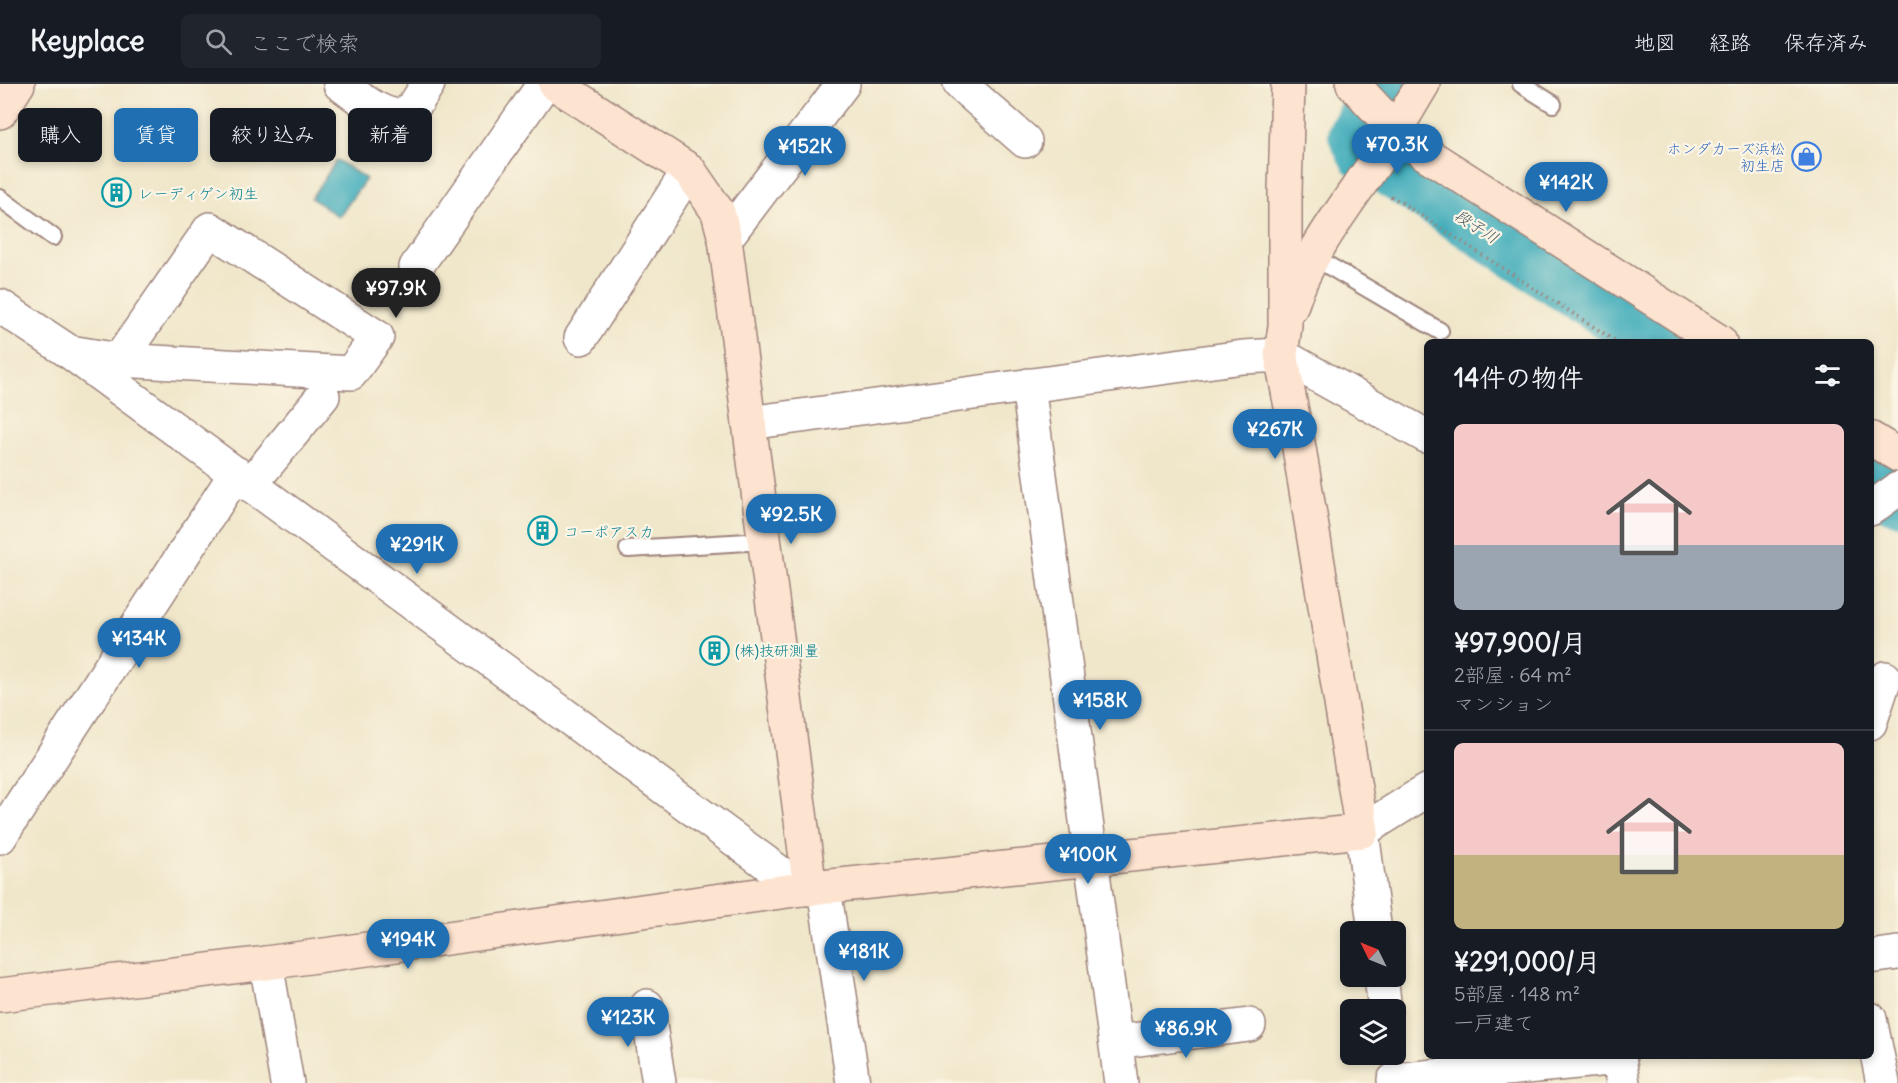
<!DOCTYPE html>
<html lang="ja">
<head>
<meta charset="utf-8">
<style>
  body { margin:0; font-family:Delius,"Klee One",sans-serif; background:#20242c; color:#f1f3f6; height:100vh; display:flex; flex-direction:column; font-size:22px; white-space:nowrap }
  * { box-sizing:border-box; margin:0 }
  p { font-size:20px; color:#9ea1a6 }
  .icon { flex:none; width:33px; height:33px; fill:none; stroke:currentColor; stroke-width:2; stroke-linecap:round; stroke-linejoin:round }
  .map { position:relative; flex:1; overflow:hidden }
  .panel { position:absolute; left:1424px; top:255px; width:450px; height:720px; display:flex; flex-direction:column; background:#171b24; border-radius:9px; box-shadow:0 3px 9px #0003 }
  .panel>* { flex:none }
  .hud { position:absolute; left:18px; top:24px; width:570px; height:54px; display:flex; gap:12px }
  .needle { width:39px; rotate:313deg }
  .fabs { position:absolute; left:1340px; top:837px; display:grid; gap:12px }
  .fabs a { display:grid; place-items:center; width:66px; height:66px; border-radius:9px; background:#171b24; box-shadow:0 3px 9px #0003; font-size:30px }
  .price { position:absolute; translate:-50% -51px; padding:0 14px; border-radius:21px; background:#1f6fb2; color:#fff; font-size:20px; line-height:39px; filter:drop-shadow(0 2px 3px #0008) }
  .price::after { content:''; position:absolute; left:50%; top:36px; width:18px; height:14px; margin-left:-9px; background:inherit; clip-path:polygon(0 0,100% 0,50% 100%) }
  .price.current { background:#222; color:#fff }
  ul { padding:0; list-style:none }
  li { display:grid; align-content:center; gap:12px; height:318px; padding:0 30px }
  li+li { border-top:2px solid #363941 }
  li span { display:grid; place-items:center; height:186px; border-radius:9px; color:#555 }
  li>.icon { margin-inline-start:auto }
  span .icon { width:108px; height:108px; fill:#fffc; stroke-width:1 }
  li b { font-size:26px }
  h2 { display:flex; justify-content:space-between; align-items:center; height:72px; padding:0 30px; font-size:26px }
  .pill { padding:0 21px; border-radius:9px; background:#171b24; box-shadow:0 3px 9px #0003; font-size:21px; line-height:54px }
  .pill.current { background:#1f6fb2; color:#fff }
  header { display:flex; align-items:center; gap:36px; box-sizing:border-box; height:84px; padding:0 30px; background:#171b24; border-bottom:2px solid #363941 }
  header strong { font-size:28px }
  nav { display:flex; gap:33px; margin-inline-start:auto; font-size:21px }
  .search { width:420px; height:54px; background:#20242c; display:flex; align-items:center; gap:15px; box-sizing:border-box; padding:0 21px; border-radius:9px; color:#9ea1a6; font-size:22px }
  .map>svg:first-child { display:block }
  .water { fill:#3cabba; stroke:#436572; stroke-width:1.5 }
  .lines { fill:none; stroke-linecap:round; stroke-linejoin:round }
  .river { stroke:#3cabba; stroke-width:56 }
  .lane-casing { stroke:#9d837b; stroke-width:20 }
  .street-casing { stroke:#9d837b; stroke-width:36 }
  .secondary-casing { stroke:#9d837b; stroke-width:36 }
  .path { stroke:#9d837b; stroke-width:4; stroke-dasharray:1.5 4.5; stroke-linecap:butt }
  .lane { stroke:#fff; stroke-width:16 }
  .street { stroke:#fff; stroke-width:33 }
  .secondary { stroke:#fde4d0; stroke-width:33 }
  .labels { text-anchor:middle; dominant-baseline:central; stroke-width:4.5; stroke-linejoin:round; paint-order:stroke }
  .shop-label { font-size:15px; fill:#366cbe; stroke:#fcf5e5; text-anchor:end }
  .culture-label { font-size:15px; fill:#0d838f; stroke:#fcf5e5; text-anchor:start }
  .water-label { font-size:16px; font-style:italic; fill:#445764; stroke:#fcf5e5 }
</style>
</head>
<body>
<header>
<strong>Keyplace</strong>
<div class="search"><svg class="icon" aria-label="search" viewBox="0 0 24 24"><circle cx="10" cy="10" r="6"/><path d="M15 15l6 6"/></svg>ここで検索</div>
<nav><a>地図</a><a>経路</a><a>保存済み</a></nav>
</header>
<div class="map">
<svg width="1898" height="999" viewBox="0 0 1898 999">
  <rect width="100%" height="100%" fill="#fcf5e5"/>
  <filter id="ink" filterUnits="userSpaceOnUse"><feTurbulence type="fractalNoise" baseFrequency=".0167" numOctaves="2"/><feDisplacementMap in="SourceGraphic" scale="12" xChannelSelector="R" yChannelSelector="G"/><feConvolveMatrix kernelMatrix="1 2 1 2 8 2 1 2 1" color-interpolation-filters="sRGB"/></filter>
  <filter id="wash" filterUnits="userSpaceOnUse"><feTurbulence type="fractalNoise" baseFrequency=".008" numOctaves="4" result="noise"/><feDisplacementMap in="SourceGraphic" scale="24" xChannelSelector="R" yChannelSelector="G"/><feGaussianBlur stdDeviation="1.35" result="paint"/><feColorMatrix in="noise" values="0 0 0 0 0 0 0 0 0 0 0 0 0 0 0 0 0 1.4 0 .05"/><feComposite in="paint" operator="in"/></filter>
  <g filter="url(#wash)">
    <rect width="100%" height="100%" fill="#f0e7cb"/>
    <!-- water -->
    <path class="water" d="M337 76 366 95 339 133 311 114Z"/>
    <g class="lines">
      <!-- river -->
      <path class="river" d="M1384 0 1356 50 1365 68 1655 258
        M1870 396 1898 413"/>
    </g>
  </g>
  <g filter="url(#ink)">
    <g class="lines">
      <defs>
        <path id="lane" d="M1521 0 1553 20
          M0 114 53 153
          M1312 172 1440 247
          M628 465 765 457"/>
        <path id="street" d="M340 0C353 9 387 38 404 30 415 25 421 10 428 0
          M960 0 1025 57
          M725 155 843 0
          M416 183 544 0
          M0 222 71 269 802 805
          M581 254 689 86
          M76 269 119 276 351 289 377 253 210 145 119 276
          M1028 301 1121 999
          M749 339 1243 273 1281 271 1426 352
          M250 401 323 312
          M1870 425 1898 405
          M1870 639 1885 594
          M0 753 236 389
          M824 804 853 999
          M1375 848 1362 747 1426 707
          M1870 873 1898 869
          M266 879 287 999
          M1381 892 1385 926
          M647 922 659 999
          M1870 935 1883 999
          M1116 958 1249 941
          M1394 996 1619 974 1623 999"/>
        <path id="secondary" d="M555 0 689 86 718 128 725 155 810 805
          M1353 0 1395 45 1423 68 1720 258
          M0 28 18 0
          M1291 223C1310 163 1351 116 1385 64 1398 43 1410 21 1423 0
          M1870 354 1898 371
          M0 911 266 879 802 805 1362 747 1299 364 1281 271 1285 242V108L1288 0"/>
      </defs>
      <!-- lane casing -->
      <use href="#lane" class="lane-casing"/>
      <!-- street casing -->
      <use href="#street" class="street-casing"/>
      <!-- secondary casing -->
      <use href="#secondary" class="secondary-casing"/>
      <!-- path -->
      <path class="path" d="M1391 112 1617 258"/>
      <!-- lane -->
      <use href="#lane" class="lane"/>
      <!-- street -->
      <use href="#street" class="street"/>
      <!-- secondary -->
      <use href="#secondary" class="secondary"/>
    </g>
  </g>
  <!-- icons -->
  <defs>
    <symbol id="shop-ring" viewBox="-11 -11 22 22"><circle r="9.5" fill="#fcf5e5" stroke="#3f7fe0" stroke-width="1.5"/><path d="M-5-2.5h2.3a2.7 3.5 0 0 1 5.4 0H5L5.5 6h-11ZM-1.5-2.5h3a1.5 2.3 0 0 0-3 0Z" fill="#3f7fe0"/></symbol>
    <symbol id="building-ring" viewBox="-11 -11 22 22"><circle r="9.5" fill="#fcf5e5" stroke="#0f9aa8" stroke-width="1.5"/><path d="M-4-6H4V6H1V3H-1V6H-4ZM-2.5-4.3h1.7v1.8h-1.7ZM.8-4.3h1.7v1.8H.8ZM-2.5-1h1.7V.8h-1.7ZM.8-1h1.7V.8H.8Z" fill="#0f9aa8"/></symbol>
  </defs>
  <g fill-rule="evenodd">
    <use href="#shop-ring" x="1790" y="56" width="33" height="33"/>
    <use href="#building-ring" x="100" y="92" width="33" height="33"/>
    <use href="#building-ring" x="526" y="430" width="33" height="33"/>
    <use href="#building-ring" x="698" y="550" width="33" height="33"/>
  </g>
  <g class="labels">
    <!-- shop labels -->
    <g class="shop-label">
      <text x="1785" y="64">ホンダカーズ浜松<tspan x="1785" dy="17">初生店</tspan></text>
    </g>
    <!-- culture labels -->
    <g class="culture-label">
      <text x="138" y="109">レーディゲン初生</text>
      <text x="564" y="447">コーポアスカ</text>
      <text x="735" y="566">(株)技研測量</text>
    </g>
    <!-- water labels -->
    <g class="water-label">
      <text transform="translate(1477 142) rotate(33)">段子川</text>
    </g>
  </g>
</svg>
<div class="fabs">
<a><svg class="needle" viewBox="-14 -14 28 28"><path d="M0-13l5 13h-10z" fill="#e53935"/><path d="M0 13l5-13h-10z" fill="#9ea1a6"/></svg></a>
<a><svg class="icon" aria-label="layers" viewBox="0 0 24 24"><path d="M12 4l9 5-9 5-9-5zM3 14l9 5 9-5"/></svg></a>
</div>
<b class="price" style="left:1397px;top:91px">¥70.3K</b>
<b class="price" style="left:805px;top:93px">¥152K</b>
<b class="price" style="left:1566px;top:129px">¥142K</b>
<b class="price current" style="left:396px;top:235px">¥97.9K</b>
<b class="price" style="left:1275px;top:376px">¥267K</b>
<b class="price" style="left:791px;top:461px">¥92.5K</b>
<b class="price" style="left:417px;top:491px">¥291K</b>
<b class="price" style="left:139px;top:585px">¥134K</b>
<b class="price" style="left:1100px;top:647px">¥158K</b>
<b class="price" style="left:1088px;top:801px">¥100K</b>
<b class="price" style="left:408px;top:886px">¥194K</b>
<b class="price" style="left:864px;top:898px">¥181K</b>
<b class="price" style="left:628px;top:964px">¥123K</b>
<b class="price" style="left:1186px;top:975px">¥86.9K</b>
<div class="hud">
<a class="pill">購入</a>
<a class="pill current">賃貸</a>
<a class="pill">絞り込み</a>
<a class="pill">新着</a>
</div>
<section class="panel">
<h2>14件の物件<svg class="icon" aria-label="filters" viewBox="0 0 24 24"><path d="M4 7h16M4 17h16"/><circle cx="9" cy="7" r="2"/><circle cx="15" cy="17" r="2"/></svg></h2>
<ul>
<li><span style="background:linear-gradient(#f6c9c9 65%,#9aa5b1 0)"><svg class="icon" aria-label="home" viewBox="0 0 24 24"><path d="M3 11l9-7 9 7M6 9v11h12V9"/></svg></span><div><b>¥97,900/月</b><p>2部屋 · 64 m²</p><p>マンション</p></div></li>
<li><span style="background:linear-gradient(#f6c9c9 60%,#c2b280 0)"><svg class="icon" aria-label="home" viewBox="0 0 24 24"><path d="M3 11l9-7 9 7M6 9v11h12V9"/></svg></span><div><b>¥291,000/月</b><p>5部屋 · 148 m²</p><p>一戸建て</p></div></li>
</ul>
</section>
</div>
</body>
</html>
